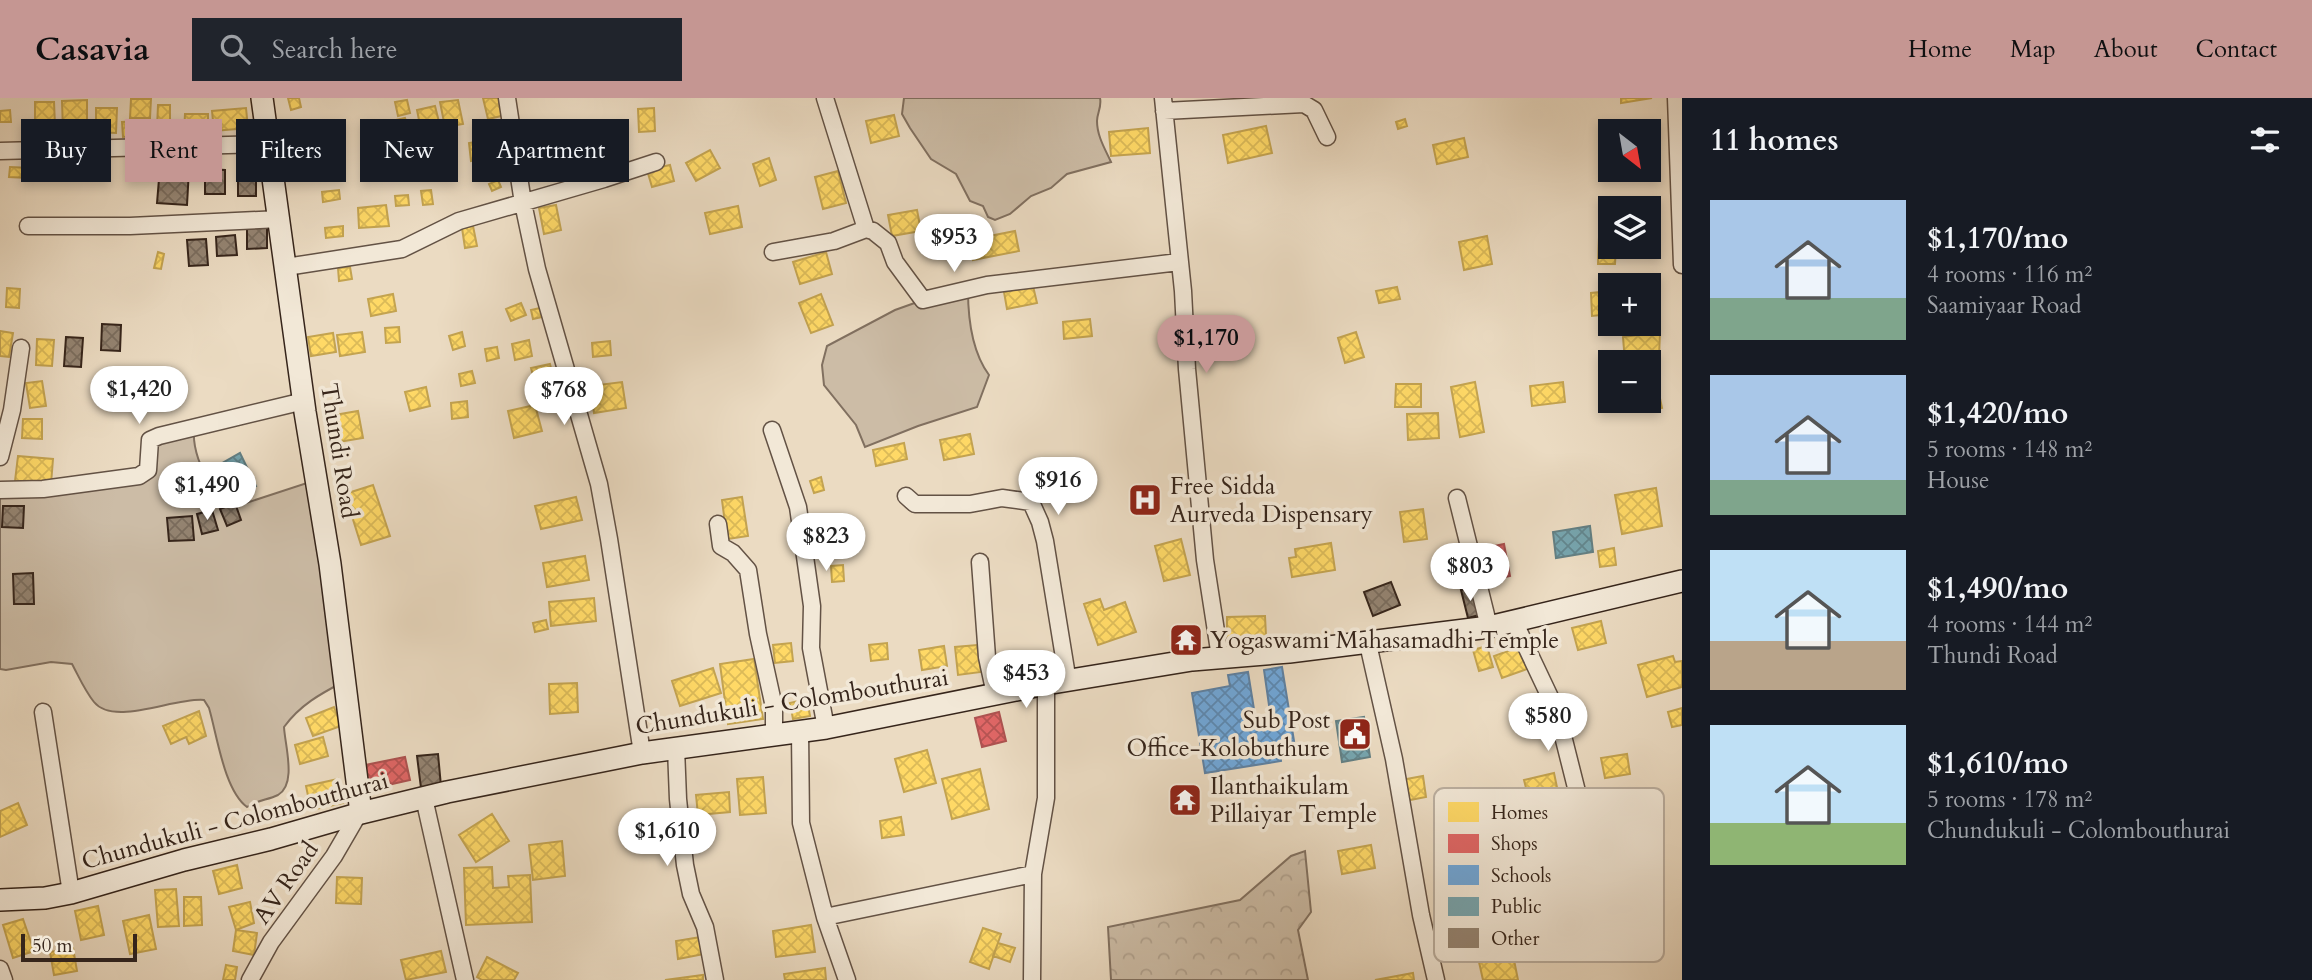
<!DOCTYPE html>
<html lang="en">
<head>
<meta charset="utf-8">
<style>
  body { margin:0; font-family:Cardo,serif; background:#20242c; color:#f1f3f6; height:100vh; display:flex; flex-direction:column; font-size:26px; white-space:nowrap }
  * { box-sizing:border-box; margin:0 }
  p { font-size:23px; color:#9ea1a6 }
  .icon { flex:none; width:38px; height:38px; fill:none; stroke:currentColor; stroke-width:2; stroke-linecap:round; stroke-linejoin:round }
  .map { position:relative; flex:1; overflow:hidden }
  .details { display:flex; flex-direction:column; background:#171b24; width:630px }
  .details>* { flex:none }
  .hud { position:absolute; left:21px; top:21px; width:665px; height:63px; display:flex; gap:14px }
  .needle { width:46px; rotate:149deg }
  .controls { position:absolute; left:1598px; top:21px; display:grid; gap:14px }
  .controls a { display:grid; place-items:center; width:63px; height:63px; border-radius:0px; background:#171b24; box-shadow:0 4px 10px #0003; font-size:35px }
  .scale { position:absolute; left:21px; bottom:18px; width:116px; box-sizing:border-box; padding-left:7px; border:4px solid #36251b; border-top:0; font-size:19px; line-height:24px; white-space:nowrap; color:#36251b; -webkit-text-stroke:5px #f2e8d7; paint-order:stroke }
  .price { position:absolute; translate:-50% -60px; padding:0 16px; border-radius:24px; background:#fff; color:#222; font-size:23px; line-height:46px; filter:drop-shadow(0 2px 4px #0008) }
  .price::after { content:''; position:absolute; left:50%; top:42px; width:21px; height:16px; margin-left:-10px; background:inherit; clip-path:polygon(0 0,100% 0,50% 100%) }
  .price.on { background:#c59692; color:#111 }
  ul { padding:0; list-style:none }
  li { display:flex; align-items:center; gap:21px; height:175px; padding:0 28px }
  li span { display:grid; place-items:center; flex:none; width:196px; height:140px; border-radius:0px; color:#555 }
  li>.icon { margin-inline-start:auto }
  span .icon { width:84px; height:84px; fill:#fffc; stroke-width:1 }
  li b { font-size:30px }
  h2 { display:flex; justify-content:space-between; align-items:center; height:84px; padding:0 28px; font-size:30px }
  .tag { padding:0 24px; border-radius:0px; background:#171b24; box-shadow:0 4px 10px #0003; font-size:24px; line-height:63px }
  .tag.on { background:#c59692; color:#111 }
  header { display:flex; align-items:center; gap:42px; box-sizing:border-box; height:98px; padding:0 35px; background:#c59692; color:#111 }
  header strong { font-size:33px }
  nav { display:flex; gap:38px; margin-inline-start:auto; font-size:24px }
  .search { width:490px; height:63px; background:#20242c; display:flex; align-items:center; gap:18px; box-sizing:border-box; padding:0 24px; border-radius:0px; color:#9ea1a6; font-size:26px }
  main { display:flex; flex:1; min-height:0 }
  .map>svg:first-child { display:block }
  .grass { fill:#ccbca6; stroke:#817060; stroke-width:2 }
  .park { fill:url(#park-crowns); stroke:#817060; stroke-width:2 }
  .homes { fill:url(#homes-cross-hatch); stroke:#c3a350; stroke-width:2 }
  .shops { fill:url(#shops-cross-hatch); stroke:#ad5250; stroke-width:2 }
  .schools { fill:url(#schools-cross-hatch); stroke:#5e81a2; stroke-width:2 }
  .public { fill:url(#public-cross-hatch); stroke:#637f83; stroke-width:2 }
  .building { fill:url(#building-cross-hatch); stroke:#36251b; stroke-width:2 }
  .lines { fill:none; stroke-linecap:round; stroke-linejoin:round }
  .street-casing { stroke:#635245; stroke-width:19 }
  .secondary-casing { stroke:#36251b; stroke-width:24 }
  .street { stroke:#f2e8d7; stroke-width:16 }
  .secondary { stroke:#f2e8d7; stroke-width:21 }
  .labels { text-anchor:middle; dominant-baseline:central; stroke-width:7; stroke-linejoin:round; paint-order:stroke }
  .street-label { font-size:24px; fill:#36251b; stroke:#f2e8d7 }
  .poi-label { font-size:24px; fill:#36251b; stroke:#f2e8d7; text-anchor:start }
  .key { fill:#f2e8d7; stroke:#baae9f; stroke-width:2 }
  .key-label { font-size:19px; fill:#36251b }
</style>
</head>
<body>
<header>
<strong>Casavia</strong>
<div class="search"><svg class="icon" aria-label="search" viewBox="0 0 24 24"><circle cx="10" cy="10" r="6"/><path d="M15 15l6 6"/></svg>Search here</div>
<nav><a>Home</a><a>Map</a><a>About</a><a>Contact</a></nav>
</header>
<main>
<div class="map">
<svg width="1682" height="882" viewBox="0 0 1682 882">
  <defs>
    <pattern id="park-crowns" width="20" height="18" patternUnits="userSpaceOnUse" patternTransform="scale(1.75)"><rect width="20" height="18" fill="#ccbca6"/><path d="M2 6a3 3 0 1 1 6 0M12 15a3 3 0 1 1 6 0" fill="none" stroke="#b0a18e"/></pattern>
    <pattern id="homes-cross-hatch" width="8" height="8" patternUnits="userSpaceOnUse" patternTransform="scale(1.75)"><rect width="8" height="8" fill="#ffd966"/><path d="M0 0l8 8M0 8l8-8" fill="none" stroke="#dbba58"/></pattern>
    <pattern id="shops-cross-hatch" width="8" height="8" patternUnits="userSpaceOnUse" patternTransform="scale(1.75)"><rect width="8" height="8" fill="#e06666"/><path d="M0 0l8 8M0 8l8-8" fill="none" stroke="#b65453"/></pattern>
    <pattern id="schools-cross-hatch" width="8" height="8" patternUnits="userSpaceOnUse" patternTransform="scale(1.75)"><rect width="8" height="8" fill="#6fa8dc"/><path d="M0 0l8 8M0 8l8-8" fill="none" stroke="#5c89b2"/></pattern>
    <pattern id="public-cross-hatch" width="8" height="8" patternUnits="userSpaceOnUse" patternTransform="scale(1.75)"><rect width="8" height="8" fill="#76a5af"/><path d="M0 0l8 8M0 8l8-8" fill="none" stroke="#62868e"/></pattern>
    <pattern id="building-cross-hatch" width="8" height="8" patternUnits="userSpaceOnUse" patternTransform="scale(1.75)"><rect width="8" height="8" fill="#948472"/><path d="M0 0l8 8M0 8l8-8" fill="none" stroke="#7a6c5d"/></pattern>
  </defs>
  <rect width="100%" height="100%" fill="#ebdbc2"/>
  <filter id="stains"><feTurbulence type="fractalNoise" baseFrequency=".00286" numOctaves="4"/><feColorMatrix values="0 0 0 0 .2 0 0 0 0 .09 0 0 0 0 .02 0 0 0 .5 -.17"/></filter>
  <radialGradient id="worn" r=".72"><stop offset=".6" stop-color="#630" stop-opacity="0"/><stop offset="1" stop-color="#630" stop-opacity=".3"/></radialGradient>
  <!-- grass -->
  <path class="grass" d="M904 0H1100C1102 9 1097 15 1097 23 1097 38 1105 51 1111 64L1067 76 1051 90 1031 98 1010 116 995 122 988 119 983 108 970 103 956 76 931 61 910 30 902 16Z
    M968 192C968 220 972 254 989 277L977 309 918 328 865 349 856 327 824 287 822 267 827 248 895 212 923 202Z
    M194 331C192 357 206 378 217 401L243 406 316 382 345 583C320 596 300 607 284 629 285 648 297 686 278 697 268 702 257 702 247 709 224 692 217 637 209 610L204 602C175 599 114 629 94 604 85 593 79 579 72 566L51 564 6 572 0 571V392L139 378 150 342Z"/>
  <!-- park -->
  <path class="park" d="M1305 753 1311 814 1298 832 1308 882H1111L1108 829 1240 802 1291 758Z"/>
  <!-- homes -->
  <path class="homes" d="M288 0H299L301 9 291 12Z
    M483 0H501L506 17 488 21Z
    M1621 0H1652L1621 5Z
    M131 1H151L150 20H130Z
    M87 2V33H63L62 3Z
    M407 2 410 15 398 18 395 4Z
    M458 2 463 26 445 29 440 4Z
    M35 4H54L55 27H35Z
    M158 7H170V31H157Z
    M435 8 440 28 421 32 417 12Z
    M96 10H117L116 35 96 34Z
    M246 10 248 30 214 33 212 13Z
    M654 10 655 33 639 34 638 11Z
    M10 12 11 24H0V13Z
    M185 16H208V36H184Z
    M894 17 899 38 871 45 866 23Z
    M405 20 407 26 388 30 387 24Z
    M1405 21 1407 28 1398 31 1396 24Z
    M142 23 143 37 123 39 122 24Z
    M1654 24 1656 50H1648V33H1617V27Z
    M1266 28 1272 55 1228 65 1223 37Z
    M407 29 409 39 397 42 395 32Z
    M1148 30 1150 55 1111 58 1109 34Z
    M1464 40 1468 59 1437 66 1433 47Z
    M492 41 496 58 471 63 469 45Z
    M710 52 720 70 696 83 686 65Z
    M769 60 776 82 760 88 753 66Z
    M670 67 674 83 652 89 647 72Z
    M10 69 29 70 28 80 9 79Z
    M838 73 846 105 823 111 815 79Z
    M498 82 501 89 492 93 489 86Z
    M339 92 340 101 323 104 322 94Z
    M431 92 433 106 423 107 421 93Z
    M408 97 409 107 396 108 395 98Z
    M386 107 389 128 359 130 358 110Z
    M556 107 561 132 544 136 539 110Z
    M738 108 742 129 710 136 705 115Z
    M917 112 921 133 892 138 888 117Z
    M343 128V138L326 140 325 130Z
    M473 128 477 148 465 150 462 130Z
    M1015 133 1019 153 973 162 969 142Z
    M1656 136 1658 154 1642 155 1641 149H1648V137Z
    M1487 138 1492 166 1464 172 1459 144Z
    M1599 139H1610V149H1616L1615 166H1598Z
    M158 154 164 156 161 171 154 170Z
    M826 154 832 176 800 186 793 164Z
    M350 169 352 181 339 183 338 170Z
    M1033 188 1037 205 1007 211 1004 194Z
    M1397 189 1400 201 1379 205 1376 193Z
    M7 190 20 191 19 210 6 209Z
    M1610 193V216L1592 218 1591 195Z
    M393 196 396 213 371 218 368 201Z
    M821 196 833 227 811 235 799 205Z
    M521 205 526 217 511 223 506 211Z
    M540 210 542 219 533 221 531 212Z
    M1090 221 1092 238 1064 241 1063 224Z
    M399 229 400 244 386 245 385 230Z
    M0 233 13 235 9 259 0 258Z
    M362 234 365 254 340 258 337 237Z
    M462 234 465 248 453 252 449 238Z
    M1356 234 1364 259 1345 265 1338 240Z
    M1660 234 1659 260 1625 264 1623 239Z
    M333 235 336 254 311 258 308 239Z
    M37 241 54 242 52 268 36 267Z
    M529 242 532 258 515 262 512 246Z
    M610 243 611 257 593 259 592 245Z
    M497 249 499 260 487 263 485 251Z
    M550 266 554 284 536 289 531 270Z
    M472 273 475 285 461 288 459 276Z
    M42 283 46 308 30 310 26 285Z
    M622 284 626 310 594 315 590 288Z
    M1475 284 1484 334 1460 339 1451 289Z
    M1563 284 1565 304 1532 308 1530 288Z
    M1396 286H1421V309H1395Z
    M426 289 430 308 410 313 405 294Z
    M1658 291 1662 310 1638 313 1636 303H1648V293Z
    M467 303 468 319 452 321 451 305Z
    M535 307 542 333 514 340 508 313Z
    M358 313 363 340 338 344 334 317Z
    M1438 315 1439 340 1408 342 1407 316Z
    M23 321H42V341L22 340Z
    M970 336 974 356 944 362 940 342Z
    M904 345 907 361 876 368 873 352Z
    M18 358 53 361 51 386 15 383Z
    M821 379 824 392 814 395 810 383Z
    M373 387 390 438 361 447 345 396Z
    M1656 390 1662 428 1622 436 1615 397Z
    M576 399 582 422 541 431 535 408Z
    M742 399 748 438 727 441 722 402Z
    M1423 411 1427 441 1404 444 1400 414Z
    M1181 441 1190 477 1164 483 1155 448Z
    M1331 445 1335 472 1292 479 1289 460 1296 459 1295 451Z
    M1614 450 1616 467 1600 469 1598 453Z
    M585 458 589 482 547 489 543 465Z
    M843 467 844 483 832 484 831 468Z
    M594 500 596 523 551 528 549 504Z
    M1100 501 1104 512 1125 504 1136 534 1098 547 1084 506Z
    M1265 518 1266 538 1227 539V519Z
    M546 522 548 531 535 534 533 525Z
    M1601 523 1606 545 1578 552 1572 530Z
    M791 545 793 563 775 565 773 547Z
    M887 545 888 561 871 563 869 547Z
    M977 547 981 574 958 577 955 549Z
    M944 548 947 568 922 572 919 552Z
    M1487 548 1493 569 1479 573 1473 552Z
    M1519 549 1527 571 1502 580 1494 558Z
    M1673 558 1675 564 1682 563V589L1647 599 1638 567Z
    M754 561 763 621 728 626 720 566Z
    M713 570 721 595 680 608 672 583Z
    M577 585 578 614 550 616 549 586Z
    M807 601 810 618 793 621 790 605Z
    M334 609 341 628 313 638 306 620Z
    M1682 610V627L1672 629 1668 614Z
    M199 613 206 638 189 646 186 639 171 646 163 628Z
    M323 639 328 658 300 666 295 647Z
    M927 652 936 685 904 694 895 661Z
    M1627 656 1630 676 1605 680 1601 660Z
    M980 671 989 711 952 721 942 681Z
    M1554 675 1559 699 1530 706 1524 682Z
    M1423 678 1426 699 1405 703 1401 682Z
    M763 679 766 715 740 717 737 681Z
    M338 681 343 705 311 712 306 688Z
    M729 694 730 714 698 717 696 697Z
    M18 705 27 727 0 739V713Z
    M492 716 509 743 476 764 459 737Z
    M901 719 904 737 882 740 880 723Z
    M562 743 565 778 533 782 529 747Z
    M1371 747 1375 770 1342 776 1338 753Z
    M237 767 242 790 219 796 213 773Z
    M492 769 493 790 509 789 508 778 530 777 532 824 466 827 464 770Z
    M337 779 362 780 361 806 336 805Z
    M176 791 179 828 158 829 155 792Z
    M184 799H201L202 827 184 828Z
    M250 804 254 825 236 832 229 809Z
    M98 808 104 837 81 842 75 813Z
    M149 817 156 851 130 856 123 823Z
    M23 821 34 853 13 860 3 827Z
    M811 827 815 854 776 859 773 833Z
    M983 830 1001 836 989 871 970 864Z
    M236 832 257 835 254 857 233 853Z
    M701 839 704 856 678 861 676 843Z
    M998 845 1015 850 1010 864 993 858Z
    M73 850 77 873 54 877 50 854Z
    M441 853 446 874 406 882 401 862Z
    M1513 857 1518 882H1483L1479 864Z
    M487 859 518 875 514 882H482L477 879Z
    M226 867 237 869 235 882H223Z
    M825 870 826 882H785L784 876Z
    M1413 875 1414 882H1375Z
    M703 877V882H665Z"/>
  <!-- shops -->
  <path class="shops" d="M1504 446 1510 478 1486 483 1480 451Z
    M999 614 1006 643 982 649 975 620Z
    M405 659 410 682 370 691 365 667Z"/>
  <!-- schools -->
  <path class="schools" d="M1282 569 1294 643 1279 646 1281 663 1205 675 1192 595 1230 588 1228 577 1248 574 1257 630 1272 628 1264 572Z"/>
  <!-- public -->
  <path class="public" d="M240 355 256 388 230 403 212 371Z
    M1590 428 1593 454 1556 460 1553 434Z
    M1364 619 1370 659 1342 664 1336 623Z"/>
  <!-- building -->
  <path class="building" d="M160 69 189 71 187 107 157 105Z
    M205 71 225 72V96H205Z
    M238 71H256V98H238Z
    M267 129V150L247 151V130Z
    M235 137 237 157 217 158 216 139Z
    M206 141 208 167 189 168 187 142Z
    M102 226 121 227 120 253 101 252Z
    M66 239 83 240 81 269 64 268Z
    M235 405 241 422 227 428 220 411Z
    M3 408H24L23 430 2 429Z
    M212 412 218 432 202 436 197 416Z
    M192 418 194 442 169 443 167 420Z
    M33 475 34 506H14L13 476Z
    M1391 484 1400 507 1373 518 1364 494Z
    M1473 490 1479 517 1468 520 1461 492Z
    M438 656 441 688 421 690 417 658Z"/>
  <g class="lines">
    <defs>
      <path id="street" d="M507 0 523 105 537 171 599 386 609 441 642 655
        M825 0 866 131
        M1163 0 1183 193 1187 271 1205 462 1220 559
        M1676 0 1682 167
        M1164 13 1304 6 1314 12 1327 39
        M0 53 268 46
        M28 128H130L280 121
        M773 154 834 143 866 131 873 133 888 145 895 164 923 202 987 187 1179 164
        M286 169 402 151 459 123 604 81 656 64
        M772 332 798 409 812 508 811 550 826 630
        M0 359 12 312 21 250
        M0 392 43 391 139 378 148 372 150 342 159 338 304 303
        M906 398 915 406H970L1002 400 1031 404 1040 424 1045 443 1068 584
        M1457 400 1489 529
        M718 426 721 448 733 455 748 472 758 536 774 609V637
        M980 464 987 559 995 596
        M1514 523 1557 614 1599 781
        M1368 546 1394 661 1421 817 1436 882
        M43 614 71 795
        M800 633 801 725 825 819 847 882
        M676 650 678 701 685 767 691 796 705 829 715 882
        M424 700 465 882
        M825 819 1033 776
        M0 871 4 882
        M250 882 271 844 334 758 359 715
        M1032 882 1033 776 1046 700V586"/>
      <path id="secondary" d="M262 0 305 314 330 466 361 715
        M0 802 45 800 71 795 184 762 271 741 361 715 447 694 642 655 826 630 1046 586 1192 562 1289 554 1489 529 1682 483"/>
    </defs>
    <!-- street casing -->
    <use href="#street" class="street-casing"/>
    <!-- secondary casing -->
    <use href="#secondary" class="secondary-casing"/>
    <!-- street -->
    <use href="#street" class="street"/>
    <!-- secondary -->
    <use href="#secondary" class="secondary"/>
  </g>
  <!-- icons -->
  <defs>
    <symbol id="hospital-square" viewBox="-11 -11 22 22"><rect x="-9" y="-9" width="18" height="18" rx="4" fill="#8f2418" stroke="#f2e8d7"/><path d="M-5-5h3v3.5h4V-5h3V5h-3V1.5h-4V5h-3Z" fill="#fff"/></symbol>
    <symbol id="temple-square" viewBox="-11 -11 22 22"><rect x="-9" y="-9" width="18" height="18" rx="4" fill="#8f2418" stroke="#f2e8d7"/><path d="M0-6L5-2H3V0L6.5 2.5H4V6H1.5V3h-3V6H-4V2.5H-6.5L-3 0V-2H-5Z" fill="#fff"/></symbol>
    <symbol id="civic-square" viewBox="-11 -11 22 22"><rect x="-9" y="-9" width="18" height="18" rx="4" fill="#8f2418" stroke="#f2e8d7"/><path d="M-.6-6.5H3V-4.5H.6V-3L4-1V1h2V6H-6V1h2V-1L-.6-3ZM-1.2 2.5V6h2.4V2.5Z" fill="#fff"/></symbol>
  </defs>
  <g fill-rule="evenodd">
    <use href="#hospital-square" x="1126" y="383" width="38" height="38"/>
    <use href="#temple-square" x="1167" y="523" width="38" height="38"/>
    <use href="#civic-square" x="1336" y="617" width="38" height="38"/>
    <use href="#temple-square" x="1166" y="683" width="38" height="38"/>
  </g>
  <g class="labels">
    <!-- street labels -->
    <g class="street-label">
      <text transform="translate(339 353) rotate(81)">Thundi Road</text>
      <text transform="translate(792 604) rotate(-9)">Chundukuli - Colombouthurai</text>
      <text transform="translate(235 723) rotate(-15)">Chundukuli - Colombouthurai</text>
      <text transform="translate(286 785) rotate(-55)">AV Road</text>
    </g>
    <!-- poi labels -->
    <g class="poi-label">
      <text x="1170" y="388">Free Sidda<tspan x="1170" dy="28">Aurveda Dispensary</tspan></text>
      <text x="1210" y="542">Yogaswami Mahasamadhi Temple</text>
      <text x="1330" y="622" text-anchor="end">Sub Post<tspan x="1330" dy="28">Office-Kolobuthure</tspan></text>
      <text x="1210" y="688">Ilanthaikulam<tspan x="1210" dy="28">Pillaiyar Temple</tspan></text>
    </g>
  </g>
  <!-- legend -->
  <rect x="1434" y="690" width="230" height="174" rx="10" class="key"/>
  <rect x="1448" y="704" width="31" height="20" fill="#ffd966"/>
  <rect x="1448" y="736" width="31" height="19" fill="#e06666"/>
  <rect x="1448" y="767" width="31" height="20" fill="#6fa8dc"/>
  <rect x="1448" y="799" width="31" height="19" fill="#76a5af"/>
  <rect x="1448" y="830" width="31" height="20" fill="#948472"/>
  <g class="key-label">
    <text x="1491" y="721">Homes</text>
    <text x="1491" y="752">Shops</text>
    <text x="1491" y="784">Schools</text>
    <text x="1491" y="815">Public</text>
    <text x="1491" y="847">Other</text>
  </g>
  <rect width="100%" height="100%" filter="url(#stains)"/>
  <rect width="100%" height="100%" fill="url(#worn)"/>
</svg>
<div class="controls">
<a><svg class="needle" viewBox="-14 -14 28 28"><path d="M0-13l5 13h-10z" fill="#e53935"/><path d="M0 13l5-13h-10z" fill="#9ea1a6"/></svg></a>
<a><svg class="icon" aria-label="layers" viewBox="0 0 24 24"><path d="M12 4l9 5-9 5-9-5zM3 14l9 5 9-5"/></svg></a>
<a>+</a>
<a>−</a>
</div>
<div class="scale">50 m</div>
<b class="price" style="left:954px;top:176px">$953</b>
<b class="price on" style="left:1206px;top:277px">$1,170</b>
<b class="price" style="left:139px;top:328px">$1,420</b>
<b class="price" style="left:564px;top:329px">$768</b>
<b class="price" style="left:1058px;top:419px">$916</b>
<b class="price" style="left:207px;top:424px">$1,490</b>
<b class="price" style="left:826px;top:475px">$823</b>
<b class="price" style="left:1470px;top:505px">$803</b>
<b class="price" style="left:1026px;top:612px">$453</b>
<b class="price" style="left:1548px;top:655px">$580</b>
<b class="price" style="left:667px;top:770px">$1,610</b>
<div class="hud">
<a class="tag">Buy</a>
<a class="tag on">Rent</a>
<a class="tag">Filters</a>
<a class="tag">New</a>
<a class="tag">Apartment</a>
</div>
</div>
<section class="details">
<h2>11 homes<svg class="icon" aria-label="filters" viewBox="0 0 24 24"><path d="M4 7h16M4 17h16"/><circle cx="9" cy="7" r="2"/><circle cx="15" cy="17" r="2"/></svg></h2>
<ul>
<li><span style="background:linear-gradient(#a9c7e8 70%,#7fa58c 0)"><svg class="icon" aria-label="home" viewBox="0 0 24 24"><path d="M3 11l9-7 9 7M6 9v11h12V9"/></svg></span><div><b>$1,170/mo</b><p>4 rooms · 116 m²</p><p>Saamiyaar Road</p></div></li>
<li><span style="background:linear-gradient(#a9c7e8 75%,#7fa58c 0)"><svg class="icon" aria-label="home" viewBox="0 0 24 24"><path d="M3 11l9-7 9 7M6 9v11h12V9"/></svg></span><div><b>$1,420/mo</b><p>5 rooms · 148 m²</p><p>House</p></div></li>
<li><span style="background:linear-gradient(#bfe0f5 65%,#b9a48a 0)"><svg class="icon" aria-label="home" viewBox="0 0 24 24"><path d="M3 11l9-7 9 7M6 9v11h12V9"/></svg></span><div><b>$1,490/mo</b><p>4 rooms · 144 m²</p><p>Thundi Road</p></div></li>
<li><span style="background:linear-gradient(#bfe0f5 70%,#8fb573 0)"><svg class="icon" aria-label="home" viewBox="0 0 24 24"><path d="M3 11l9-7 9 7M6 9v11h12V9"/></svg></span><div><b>$1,610/mo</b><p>5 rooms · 178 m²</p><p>Chundukuli - Colombouthurai</p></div></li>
</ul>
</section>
</main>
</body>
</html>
